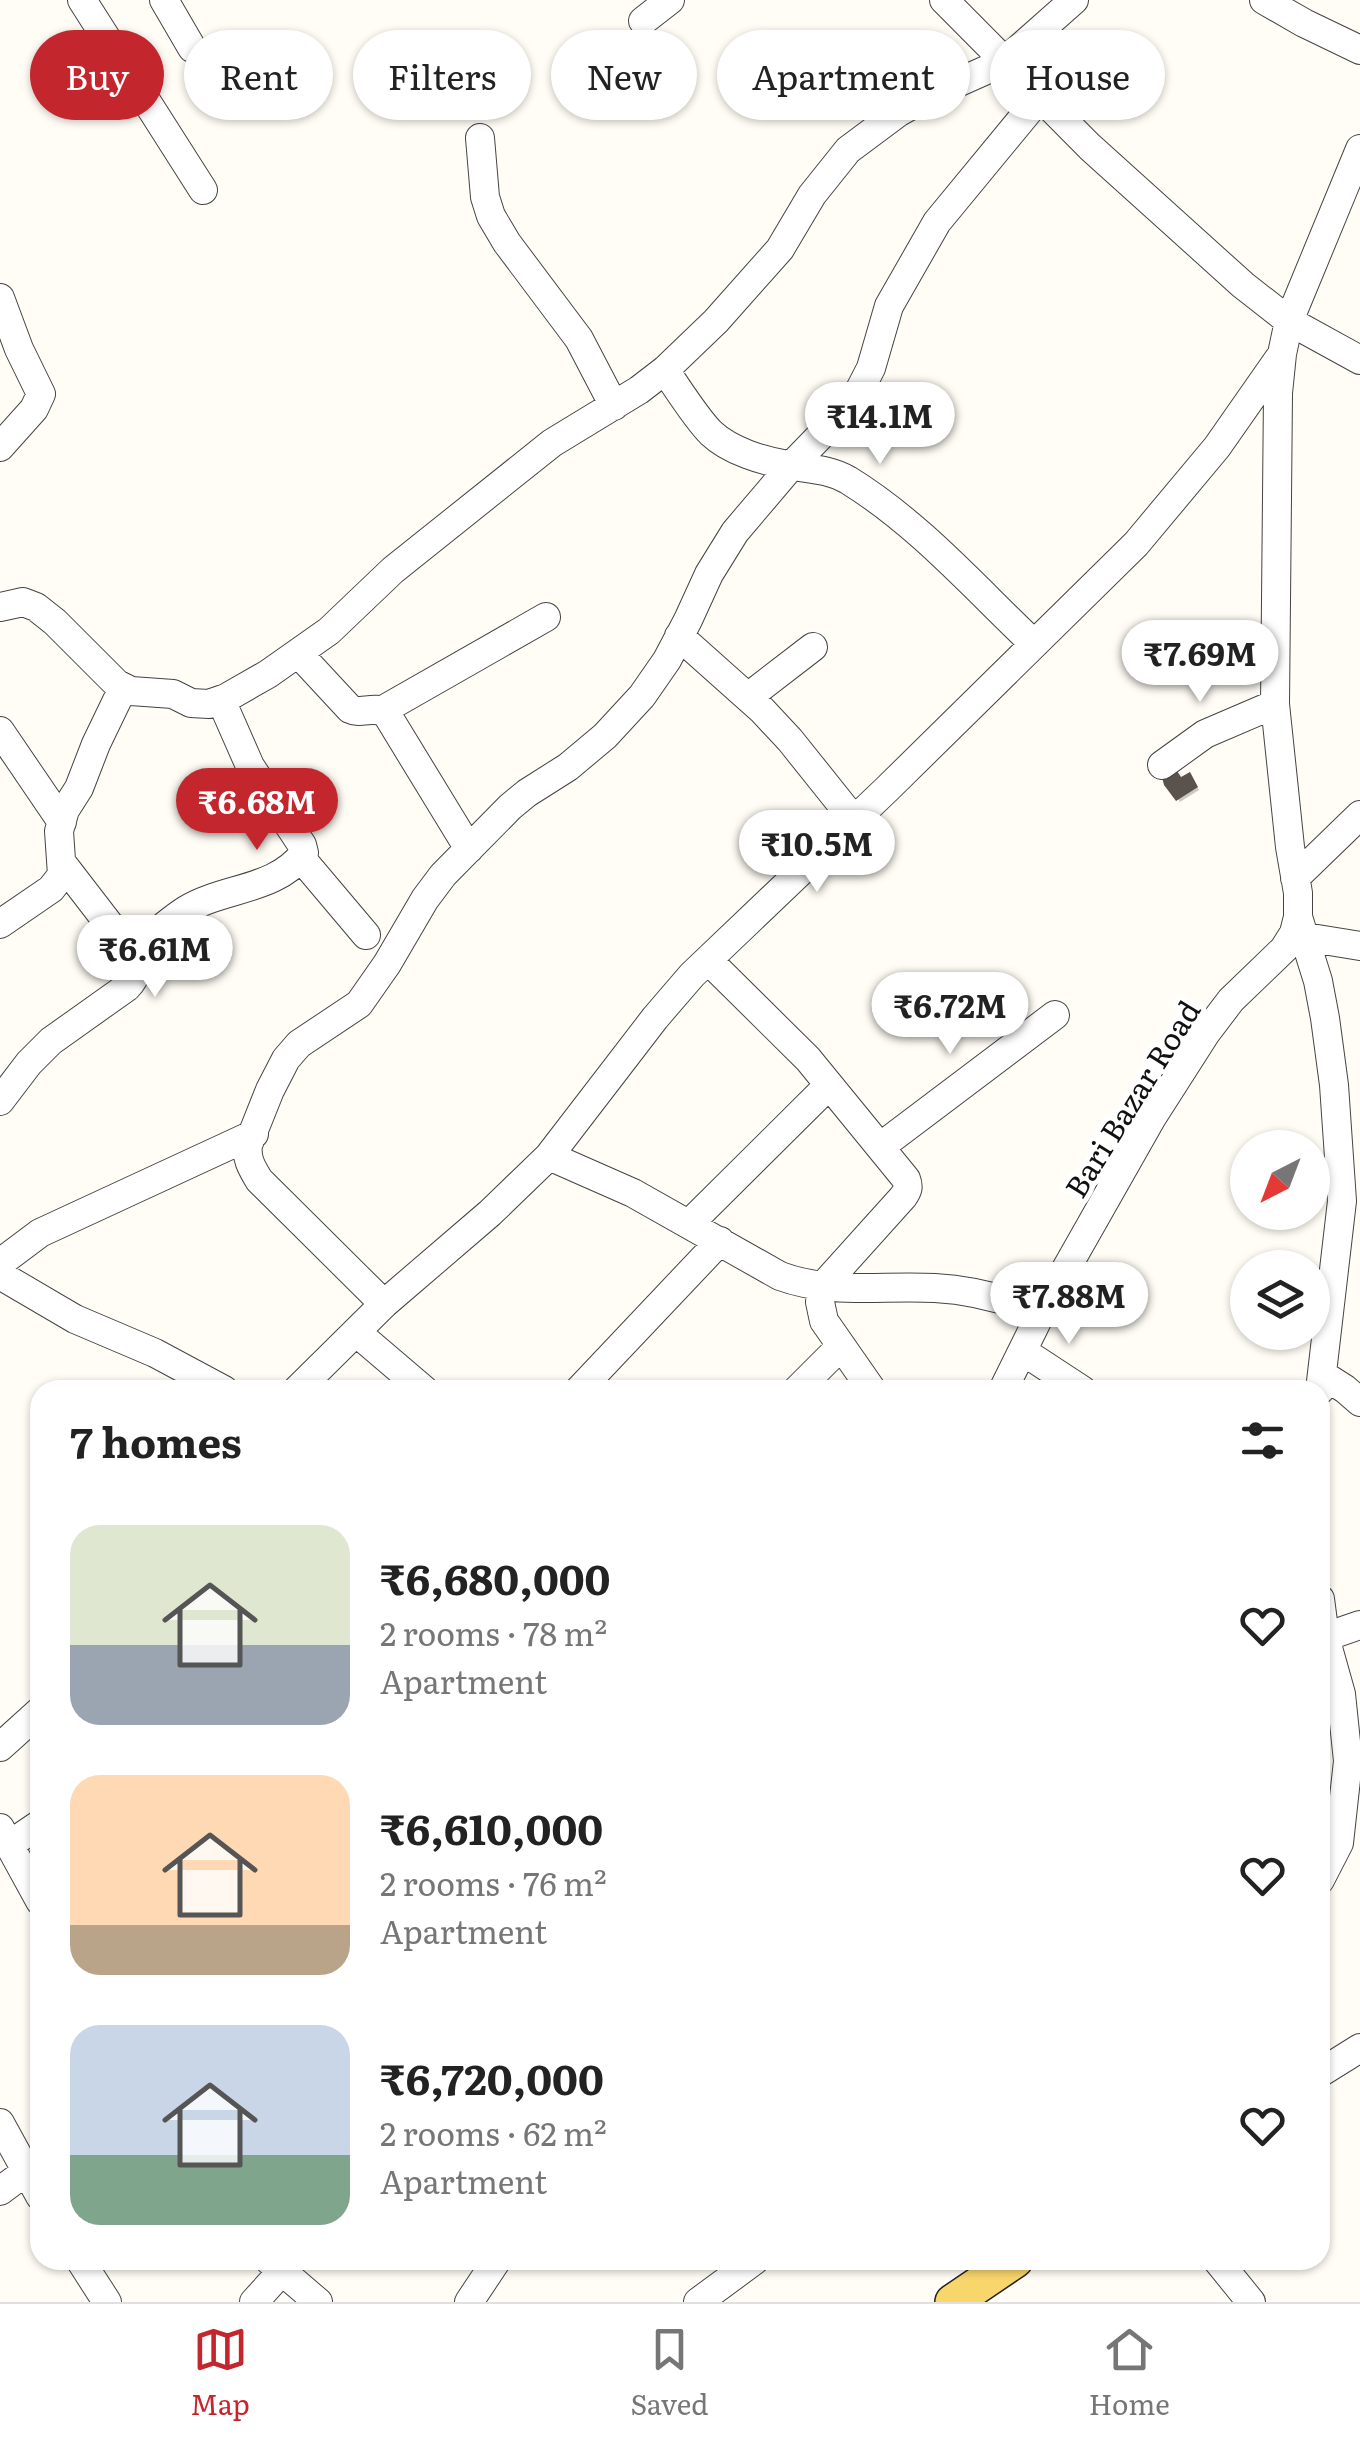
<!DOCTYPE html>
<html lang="en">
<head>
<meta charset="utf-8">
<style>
  body { margin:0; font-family:Literata,serif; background:#f2f2f2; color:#222; height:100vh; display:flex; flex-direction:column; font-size:38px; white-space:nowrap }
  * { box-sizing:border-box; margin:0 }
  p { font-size:32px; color:#767676 }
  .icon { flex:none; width:55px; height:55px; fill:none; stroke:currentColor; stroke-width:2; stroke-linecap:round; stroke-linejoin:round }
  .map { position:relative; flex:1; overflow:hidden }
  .drawer { position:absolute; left:30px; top:1380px; width:1300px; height:890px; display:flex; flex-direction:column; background:#fff; border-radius:30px; box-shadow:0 2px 8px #0004 }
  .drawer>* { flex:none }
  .top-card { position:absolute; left:30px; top:30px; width:1300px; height:90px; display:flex; gap:20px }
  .needle { width:65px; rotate:222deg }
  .fabs { position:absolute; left:1230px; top:1130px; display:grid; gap:20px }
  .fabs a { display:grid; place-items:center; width:100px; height:100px; border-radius:50%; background:#fff; box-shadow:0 2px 8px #0004; font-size:50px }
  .price { position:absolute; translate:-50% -85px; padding:0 22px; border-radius:35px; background:#fff; color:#222; font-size:32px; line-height:65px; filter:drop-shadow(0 2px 5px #0008) }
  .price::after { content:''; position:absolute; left:50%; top:60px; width:30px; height:22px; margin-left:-15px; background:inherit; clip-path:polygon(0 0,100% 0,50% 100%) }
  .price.on { background:#c4262e; color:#fff }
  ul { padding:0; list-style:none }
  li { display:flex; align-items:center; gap:30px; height:250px; padding:0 40px }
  li span { display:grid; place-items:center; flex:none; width:280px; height:200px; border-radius:30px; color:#555 }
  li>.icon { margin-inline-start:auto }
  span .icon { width:120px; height:120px; fill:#fffc; stroke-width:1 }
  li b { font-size:42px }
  h2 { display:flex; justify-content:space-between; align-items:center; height:120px; padding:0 40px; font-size:42px }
  .tag { padding:0 35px; border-radius:45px; background:#fff; box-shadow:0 2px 8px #0004; font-size:35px; line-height:90px }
  .tag.on { background:#c4262e; color:#fff }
  .dock { display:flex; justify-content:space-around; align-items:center; height:140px; border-top:2px solid #e0e0e0; background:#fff; font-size:28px; color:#767676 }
  .dock a { display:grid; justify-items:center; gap:5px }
  .dock .on { color:#c4262e }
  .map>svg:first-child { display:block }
  .shadow { fill:#0003 }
  .building { fill:#5a524d }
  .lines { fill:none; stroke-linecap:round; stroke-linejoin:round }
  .minor-casing { stroke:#444; stroke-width:30 }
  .major-casing { stroke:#222; stroke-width:38 }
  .minor { stroke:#fff; stroke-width:28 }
  .major { stroke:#f9d66b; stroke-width:35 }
  .labels { text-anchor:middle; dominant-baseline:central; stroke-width:10; stroke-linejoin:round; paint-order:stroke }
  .street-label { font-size:30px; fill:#111; stroke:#fff }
</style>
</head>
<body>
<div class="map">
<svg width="1360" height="2302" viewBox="0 0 1360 2302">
  <rect width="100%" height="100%" fill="#fffdf5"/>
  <!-- shadow -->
  <path class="shadow" d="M1192 778 1199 790 1180 802 1167 784Z"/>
  <!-- building -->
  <path class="building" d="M1173 765 1181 777 1190 772 1198 787 1176 801 1164 785 1161 773Z"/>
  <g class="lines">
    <defs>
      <path id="minor" d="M82 0 203 190
        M164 0 192 48
        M944 0 1090 147 1243 285 1289 321 1360 360
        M1264 0 1304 23 1360 50
        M643 21 670 0
        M480 138 485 197 491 216 507 243 579 339 614 406
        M0 298 19 349 41 394 34 409 0 447
        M665 370C678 389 696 418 711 433 730 451 763 461 788 465 809 469 829 469 848 480 918 523 974 587 1033 643
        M0 607 23 602 36 607 55 622 117 684 131 691 173 694 191 703 209 704 226 698 268 674 329 631 393 570 552 443 639 390 665 370 716 321 780 249 812 195 848 150 899 112 928 96 1004 62 1074 0
        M679 636 762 710 790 740 854 820
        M298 653 350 709C362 715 373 705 386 713L469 849
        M748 697 813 647
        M383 710 546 617
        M0 731 62 822
        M1162 765 1205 734 1275 704
        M301 858 366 935
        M1295 878 1360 815
        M1298 917 1318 981 1325 1018 1334 1085 1342 1201 1320 1390
        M0 924 51 889 62 875 59 831 65 810 79 788 96 744 123 688
        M1305 937 1360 946
        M132 954C149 939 167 922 186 910 223 887 276 891 304 853L302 845 250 766 221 700
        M708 960 808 1059 906 1179C909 1187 908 1190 903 1197L822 1287 820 1302 824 1321 872 1390
        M0 1101 29 1063 51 1041 127 987C138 976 137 968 132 954L62 863
        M880 1147 1055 1015
        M549 1156 633 1193 780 1276C832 1295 881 1285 935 1288 973 1290 1006 1299 1041 1313
        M689 1224 829 1085
        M0 1263 40 1233 254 1134
        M0 1275 75 1319 155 1353 224 1390
        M384 1304 259 1180C252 1168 246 1159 248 1145L270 1090 286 1059 299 1044 359 1004 387 964 425 899 443 875 510 807 527 793 568 767 605 736 642 696 667 660 688 620 709 574 735 532 791 466 854 401 871 368 889 306 937 222 1040 97
        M356 1332 424 1390
        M1024 1352 1082 1390
        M1323 1375 1345 1389 1360 1402
        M297 1390 384 1304 490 1213 549 1156 655 1018 692 975 887 789 1136 544 1217 447 1282 354
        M579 1390 720 1241
        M797 1390 841 1346
        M1003 1390 1041 1313 1151 1119 1206 1033 1231 1000 1284 949 1294 933 1298 917V893L1290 847 1275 704 1278 393 1282 354 1289 321 1360 149
        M1320 1599 1325 1637 1341 1694 1348 1761 1339 1843 1320 1880
        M1325 1637 1360 1625
        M0 1747 40 1711
        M0 1828 40 1901
        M9 1845 40 1824
        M1320 2073 1360 2048
        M0 2123 40 2196
        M0 2191 39 2162
        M80 2260 107 2302
        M269 2260 318 2302
        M1217 2260 1251 2302
        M254 2302 282 2271
        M469 2302 497 2260
        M698 2302 755 2260"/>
      <path id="major" d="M953 2302 1015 2260"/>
    </defs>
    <!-- minor casing -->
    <use href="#minor" class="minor-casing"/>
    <!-- major casing -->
    <use href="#major" class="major-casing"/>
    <!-- minor -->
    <use href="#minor" class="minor"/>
    <!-- major -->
    <use href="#major" class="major"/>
  </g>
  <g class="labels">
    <!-- street labels -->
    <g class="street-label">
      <text transform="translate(1131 1098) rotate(-58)">Bari Bazar Road</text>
    </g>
  </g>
</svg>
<div class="fabs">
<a><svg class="needle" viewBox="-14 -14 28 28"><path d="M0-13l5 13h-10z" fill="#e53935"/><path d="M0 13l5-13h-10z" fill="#767676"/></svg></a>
<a><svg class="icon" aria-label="layers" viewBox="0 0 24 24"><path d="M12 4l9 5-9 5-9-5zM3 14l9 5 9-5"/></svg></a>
</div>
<b class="price" style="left:880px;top:467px">₹14.1M</b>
<b class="price" style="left:1200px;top:705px">₹7.69M</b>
<b class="price on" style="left:257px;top:853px">₹6.68M</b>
<b class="price" style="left:817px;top:895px">₹10.5M</b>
<b class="price" style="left:155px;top:1000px">₹6.61M</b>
<b class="price" style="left:950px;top:1057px">₹6.72M</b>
<b class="price" style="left:1069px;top:1347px">₹7.88M</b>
<div class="top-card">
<a class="tag on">Buy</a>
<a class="tag">Rent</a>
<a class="tag">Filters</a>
<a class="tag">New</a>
<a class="tag">Apartment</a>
<a class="tag">House</a>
</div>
<section class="drawer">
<h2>7 homes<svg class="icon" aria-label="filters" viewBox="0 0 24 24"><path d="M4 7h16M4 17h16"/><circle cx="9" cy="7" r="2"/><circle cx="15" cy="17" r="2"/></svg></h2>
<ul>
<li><span style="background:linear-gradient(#dfe7d0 60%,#9aa5b1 0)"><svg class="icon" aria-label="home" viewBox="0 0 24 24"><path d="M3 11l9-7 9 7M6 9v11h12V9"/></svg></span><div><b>₹6,680,000</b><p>2 rooms · 78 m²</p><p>Apartment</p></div><svg class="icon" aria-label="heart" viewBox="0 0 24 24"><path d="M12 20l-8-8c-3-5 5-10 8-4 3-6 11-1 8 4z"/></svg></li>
<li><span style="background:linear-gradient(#ffd9b3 75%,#b9a48a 0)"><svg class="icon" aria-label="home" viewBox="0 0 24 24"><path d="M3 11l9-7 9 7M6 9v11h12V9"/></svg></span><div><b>₹6,610,000</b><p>2 rooms · 76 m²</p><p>Apartment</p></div><svg class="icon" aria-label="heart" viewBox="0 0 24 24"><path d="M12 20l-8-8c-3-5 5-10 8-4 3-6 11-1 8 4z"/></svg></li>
<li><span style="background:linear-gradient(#c9d6e8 65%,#7fa58c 0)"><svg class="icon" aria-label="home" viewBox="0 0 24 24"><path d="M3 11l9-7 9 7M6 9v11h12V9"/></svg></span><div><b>₹6,720,000</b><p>2 rooms · 62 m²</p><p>Apartment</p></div><svg class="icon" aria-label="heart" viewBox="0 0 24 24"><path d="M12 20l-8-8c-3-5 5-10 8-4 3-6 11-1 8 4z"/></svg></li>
</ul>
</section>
</div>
<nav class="dock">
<a class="on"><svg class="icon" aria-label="map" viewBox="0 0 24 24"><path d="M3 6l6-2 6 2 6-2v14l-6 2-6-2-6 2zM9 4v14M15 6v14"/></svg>Map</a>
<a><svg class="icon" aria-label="saved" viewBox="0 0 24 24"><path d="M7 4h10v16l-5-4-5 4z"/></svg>Saved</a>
<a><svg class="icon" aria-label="home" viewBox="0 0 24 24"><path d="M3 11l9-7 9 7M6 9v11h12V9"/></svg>Home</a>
</nav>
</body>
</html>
